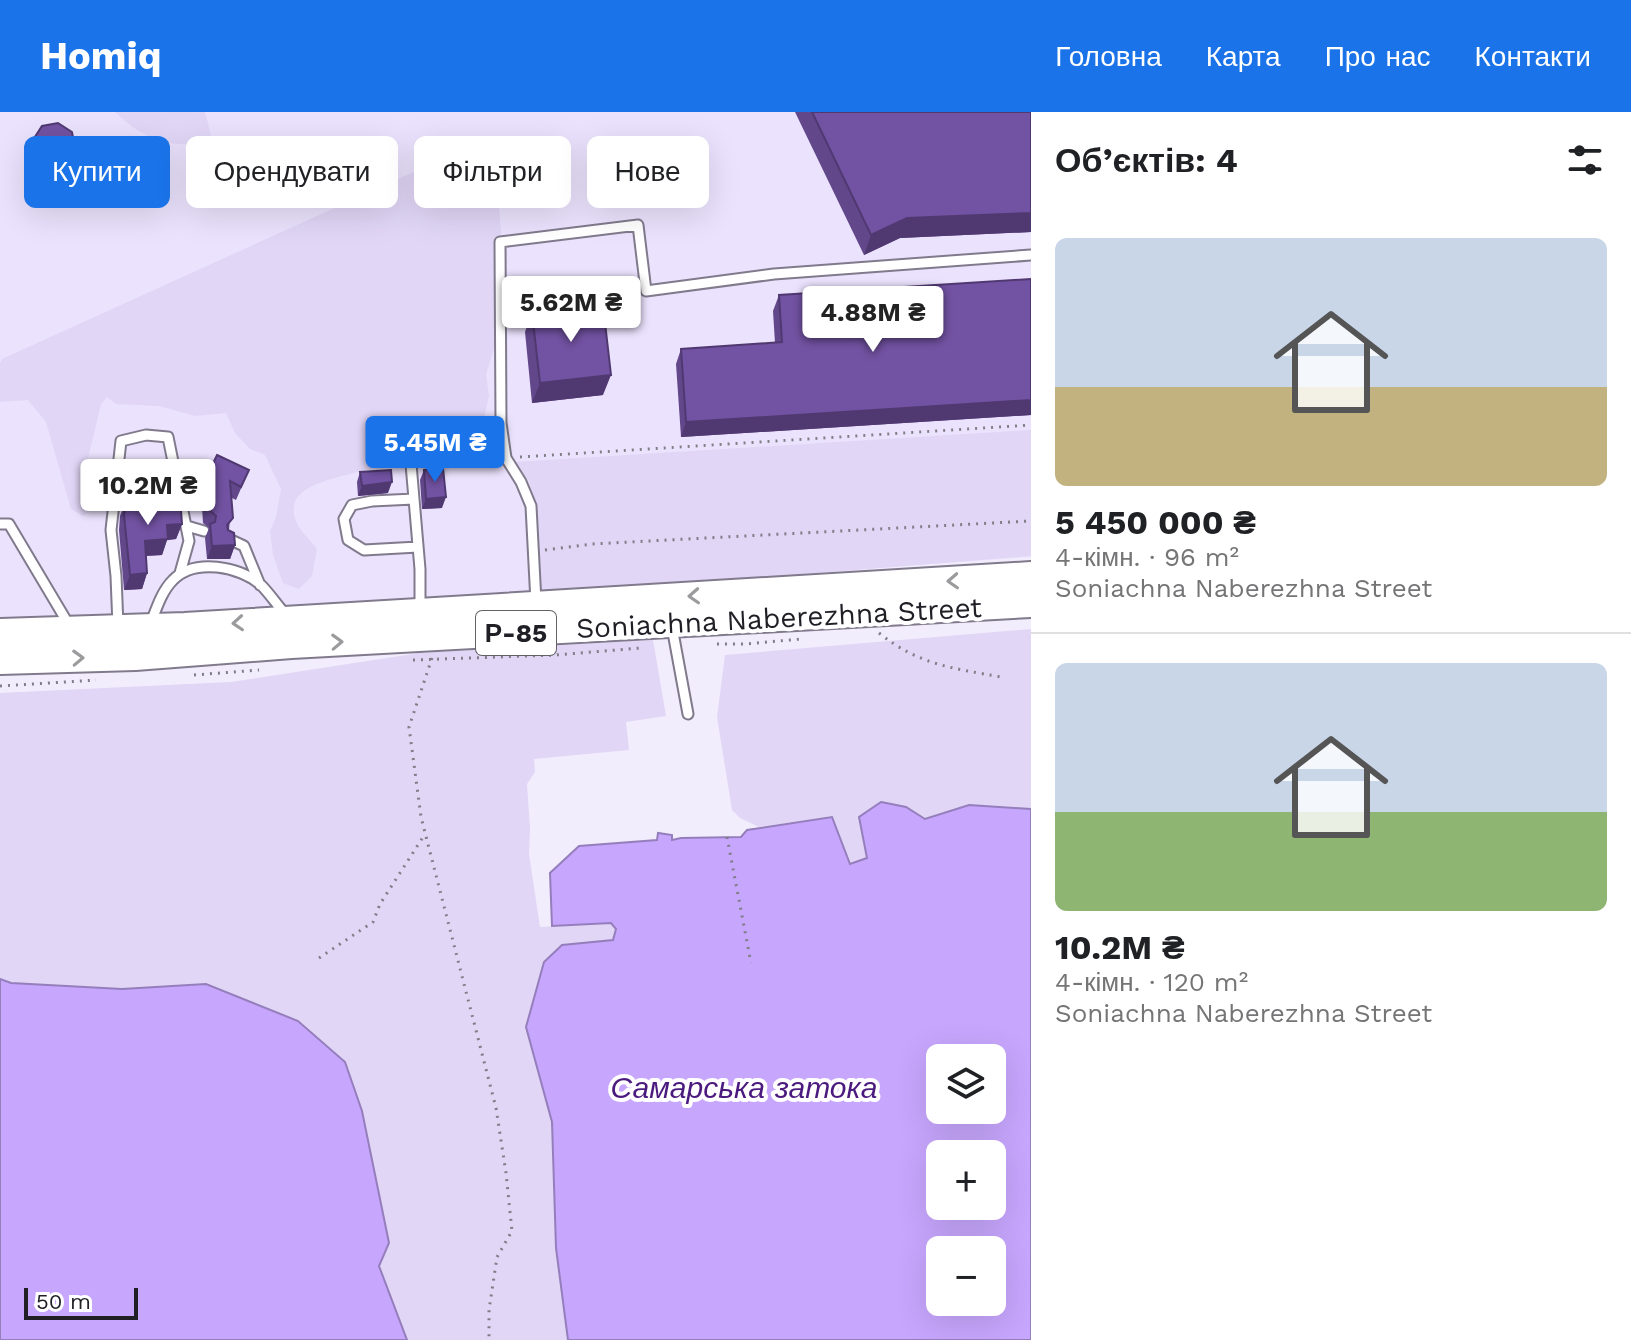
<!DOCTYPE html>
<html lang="uk">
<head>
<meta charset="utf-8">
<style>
  body { margin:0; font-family:"Work Sans",sans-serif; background:#f6f6f6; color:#202124; height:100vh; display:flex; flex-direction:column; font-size:30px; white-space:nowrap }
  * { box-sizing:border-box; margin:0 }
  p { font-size:26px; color:#757577 }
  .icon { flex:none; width:44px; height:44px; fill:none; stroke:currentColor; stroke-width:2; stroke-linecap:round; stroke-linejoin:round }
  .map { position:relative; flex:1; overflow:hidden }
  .sheet { display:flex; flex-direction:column; background:#fff; width:600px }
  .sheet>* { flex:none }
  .banner { position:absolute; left:24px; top:24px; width:760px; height:72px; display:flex; gap:16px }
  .fabs { position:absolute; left:926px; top:932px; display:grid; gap:16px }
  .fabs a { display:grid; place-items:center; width:80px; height:80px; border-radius:12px; background:#fff; box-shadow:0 8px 32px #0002; font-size:40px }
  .scale { position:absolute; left:24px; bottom:20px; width:114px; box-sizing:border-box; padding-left:8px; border:4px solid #211f26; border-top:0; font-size:22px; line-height:28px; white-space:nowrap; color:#211f26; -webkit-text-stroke:6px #fff; paint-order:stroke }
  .price { position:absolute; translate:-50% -68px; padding:0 18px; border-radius:8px; background:#fff; color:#222; font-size:26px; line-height:52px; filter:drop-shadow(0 2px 4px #0008) }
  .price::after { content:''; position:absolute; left:50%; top:48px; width:24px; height:18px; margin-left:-12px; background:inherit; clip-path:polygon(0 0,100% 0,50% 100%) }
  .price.current { background:#1a73e8; color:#fff }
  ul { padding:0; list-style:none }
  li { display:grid; align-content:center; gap:16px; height:424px; padding:0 24px }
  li+li { border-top:2px solid #e0e0e0 }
  li span { display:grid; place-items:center; height:248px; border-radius:12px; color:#555 }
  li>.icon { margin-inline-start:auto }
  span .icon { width:144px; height:144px; fill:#fffc; stroke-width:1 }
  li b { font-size:34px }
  h2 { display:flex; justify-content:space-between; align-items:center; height:96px; padding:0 24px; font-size:34px }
  .pill { padding:0 28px; border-radius:12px; background:#fff; box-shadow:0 8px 32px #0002; font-size:28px; line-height:72px }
  .pill.current { background:#1a73e8; color:#fff }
  header { display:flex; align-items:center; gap:48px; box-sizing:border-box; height:112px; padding:0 40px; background:#1a73e8; color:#fff }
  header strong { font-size:38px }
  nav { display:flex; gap:44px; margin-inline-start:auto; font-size:28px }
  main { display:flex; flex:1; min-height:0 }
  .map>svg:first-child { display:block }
  .built { fill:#ebe2fd }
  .green { fill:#e1d6f6 }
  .water { fill:#c7a6fd; stroke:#957ebc; stroke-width:2; fill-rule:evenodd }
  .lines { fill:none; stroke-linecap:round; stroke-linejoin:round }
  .service-casing { stroke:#807a8c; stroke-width:13 }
  .primary-casing { stroke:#807a8c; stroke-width:32 }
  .path { stroke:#817e88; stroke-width:3; stroke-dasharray:2 6; stroke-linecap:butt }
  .service { stroke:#fff; stroke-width:9 }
  .primary { stroke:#fff; stroke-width:28 }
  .wall { fill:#62478b }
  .shaded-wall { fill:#503971 }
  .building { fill:#7252a2; stroke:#503971; stroke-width:2 }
  .oneway { stroke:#9b9a9d }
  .labels { text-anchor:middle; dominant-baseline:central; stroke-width:8; stroke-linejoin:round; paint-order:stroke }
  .shield { fill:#fff; stroke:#646267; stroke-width:2 }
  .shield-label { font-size:26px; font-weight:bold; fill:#211f26 }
  .street-label { font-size:28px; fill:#211f26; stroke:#fff }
  .water-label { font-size:30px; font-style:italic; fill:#4b1a7e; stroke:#fff }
</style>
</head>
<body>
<header>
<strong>Homiq</strong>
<nav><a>Головна</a><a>Карта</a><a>Про нас</a><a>Контакти</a></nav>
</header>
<main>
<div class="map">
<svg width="1031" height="1228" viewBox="0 0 1031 1228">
  <rect width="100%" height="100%" fill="#f2edfc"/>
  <!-- built -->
  <path class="built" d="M0 0H1031V445L213 503 0 506Z"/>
  <!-- green -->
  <path class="green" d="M115 0H205L211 23C204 26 196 32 188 32 159 34 134 19 115 0Z
    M485 31 495 39 501 120 494 137V237L486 262 489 284 482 315C462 323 441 320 421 327 409 332 403 345 392 350 370 361 297 366 294 394 291 411 307 424 317 437L312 464 299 477 283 471 273 443 270 419 276 405 281 377 265 343 250 337 235 321 226 301 195 304 159 294 116 292 107 285 101 292 87 351 95 377 89 400 83 404 71 397 46 310 28 288 0 290V251L2 247 471 34Z
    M1031 318V444L541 483 536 395 529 369 514 350Z
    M1031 517V697L969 693 925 707 906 695 859 705 868 746 849 752 832 705 759 715 740 706 732 698 717 605 725 543Z
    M653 528 666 604 626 610 629 638 534 647 535 660 527 672 530 716 529 742 540 815 611 811 616 817 613 828 526 915 552 1010 556 1136 568 1228H407L379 1154 206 872 122 877 11 871 0 867V581L231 570 419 541Z"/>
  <!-- water -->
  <path class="water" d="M881 690 906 695 925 707 969 693 1031 697V1228H568L556 1136 552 1010 526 915 544 850 562 833 613 828 616 817 611 811 552 814 550 761 579 734 657 728 658 721 672 723V728L681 726 741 725 747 718 832 705 850 752 867 746 859 705ZM940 946H992V998H940ZM940 1042H992V1094H940ZM940 1138H992V1190H940Z
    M0 867 11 871 122 877 206 872 298 909 345 950 362 999 389 1131 379 1154 407 1228H0Z"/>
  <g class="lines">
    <defs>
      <path id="service" d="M411 352 420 457V499
        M414 387 372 389 352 393 344 407 348 428 364 438 418 435
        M0 412H9L69 513
        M187 414 204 419
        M229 427 244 434 260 473
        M536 490 531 394 521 370 506 346 501 311 500 130 638 113 646 179 774 162 1031 143
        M150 513C156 498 161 480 173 468 194 446 240 454 261 473 270 482 277 493 286 503
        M118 514 116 464 111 418 121 329 146 323 168 325 189 429 180 461
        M672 515 688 602"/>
      <path id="primary" d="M0 521 185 515 1031 464
        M0 548 135 544 291 532 1031 491"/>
    </defs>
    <!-- service casing -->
    <use href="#service" class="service-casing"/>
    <!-- primary casing -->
    <use href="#primary" class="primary-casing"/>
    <!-- path -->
    <path class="path" d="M520 345 1031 313
      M545 438 592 432 1031 409
      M879 521C919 553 952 556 1001 565
      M717 532H745L801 527
      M432 546 409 615 421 705 496 996 506 1061 512 1119 497 1145 489 1198V1228
      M413 548 555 543 641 536
      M194 563 259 558
      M0 574 96 568
      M727 725 751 851
      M319 846 373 810 380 792 425 722"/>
    <!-- service -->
    <use href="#service" class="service"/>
    <!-- primary -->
    <use href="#primary" class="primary"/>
  </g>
  <!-- wall -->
  <path class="wall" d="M795 0H1031V120L900 126 864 143Z
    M33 28 69 51 60 65 44 68 31 59 27 43Z
    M1031 167V303L681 325 676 252 681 237 775 231 773 199 779 183Z
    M532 200 603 283 532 291 525 220Z
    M249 358 236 388 232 386 229 418 235 433 230 447H207L205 426 209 416 203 411 201 380 206 366Z
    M424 358 442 396 422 397 420 368Z
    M360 360 388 381 358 384 357 370Z
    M126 389 182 412 176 427 167 428 162 443 146 444 147 461 142 477 124 478 119 418 120 404Z"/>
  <!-- shaded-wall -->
  <path class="shaded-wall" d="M75 36 69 51 60 65 44 68 50 53Z
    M1031 101V120L900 126 864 143 871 123 907 106Z
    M611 263 603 283 532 291 540 271Z
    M1031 288V303L681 325 686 310Z
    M392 370 388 381 358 384 362 374Z
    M446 385 442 396 422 397 426 387Z
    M182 412 176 427 167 428 162 443 139 444 145 429 167 413Z
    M235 433 230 447H207L212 434Z
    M147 461 142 477 124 478 130 463Z"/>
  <!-- building -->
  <path class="building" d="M812 0H1031V101L907 106 871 123Z
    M58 11 72 20 75 36 66 50 50 53 36 44 33 28 42 14Z
    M1031 167V288L686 310 681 237 782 230 779 183Z
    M603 193 611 263 540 271 532 200Z
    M217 343 249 358 241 375 230 369 233 406 227 413 228 418 234 421 235 433 212 434 210 412 215 410 216 404 208 397 206 366Z
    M443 356 446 385 426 387 424 358Z
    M391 358 392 370 362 374 360 360Z
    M180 385 182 412 167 413 168 427 145 429 147 461 130 463 124 403 126 389Z"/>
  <!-- one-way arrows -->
  <defs><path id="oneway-chevron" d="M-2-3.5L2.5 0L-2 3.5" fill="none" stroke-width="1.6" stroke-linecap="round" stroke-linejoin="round" transform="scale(2)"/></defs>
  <g class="oneway">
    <use href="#oneway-chevron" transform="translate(953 469) rotate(177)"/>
    <use href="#oneway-chevron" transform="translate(694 484) rotate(177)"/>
    <use href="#oneway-chevron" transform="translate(238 511) rotate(176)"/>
    <use href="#oneway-chevron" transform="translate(337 530) rotate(-2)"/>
    <use href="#oneway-chevron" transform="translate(78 546) rotate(-2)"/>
  </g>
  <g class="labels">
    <!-- shield labels -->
    <rect class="shield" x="476" y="499" width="80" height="44" rx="6"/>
    <g class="shield-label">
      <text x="516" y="521">Р-85</text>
    </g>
    <!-- street labels -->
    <g class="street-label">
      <text transform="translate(779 506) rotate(-3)">Soniachna Naberezhna Street</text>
    </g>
    <!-- water labels -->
    <g class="water-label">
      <text x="744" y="975">Самарська затока</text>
    </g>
  </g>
</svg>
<div class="fabs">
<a><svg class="icon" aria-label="layers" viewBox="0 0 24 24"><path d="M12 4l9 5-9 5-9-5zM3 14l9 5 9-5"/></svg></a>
<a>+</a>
<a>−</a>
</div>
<div class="scale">50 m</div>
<b class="price" style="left:571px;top:232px">5.62M ₴</b>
<b class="price" style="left:873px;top:242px">4.88M ₴</b>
<b class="price current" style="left:435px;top:372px">5.45M ₴</b>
<b class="price" style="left:148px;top:415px">10.2M ₴</b>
<div class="banner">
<a class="pill current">Купити</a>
<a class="pill">Орендувати</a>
<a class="pill">Фільтри</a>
<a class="pill">Нове</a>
</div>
</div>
<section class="sheet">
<h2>Об’єктів: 4<svg class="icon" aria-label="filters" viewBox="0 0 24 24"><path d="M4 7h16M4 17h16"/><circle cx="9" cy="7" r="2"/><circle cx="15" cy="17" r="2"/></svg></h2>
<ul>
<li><span style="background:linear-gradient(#c9d6e8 60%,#c2b280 0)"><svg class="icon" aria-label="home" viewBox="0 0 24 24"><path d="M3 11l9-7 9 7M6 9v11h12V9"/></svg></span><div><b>5 450 000 ₴</b><p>4-кімн. · 96 m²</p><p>Soniachna Naberezhna Street</p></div></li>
<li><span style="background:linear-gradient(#c9d6e8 60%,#8fb573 0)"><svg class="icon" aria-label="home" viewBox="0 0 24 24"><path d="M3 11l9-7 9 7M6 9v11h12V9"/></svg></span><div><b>10.2M ₴</b><p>4-кімн. · 120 m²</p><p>Soniachna Naberezhna Street</p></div></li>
</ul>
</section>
</main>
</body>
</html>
